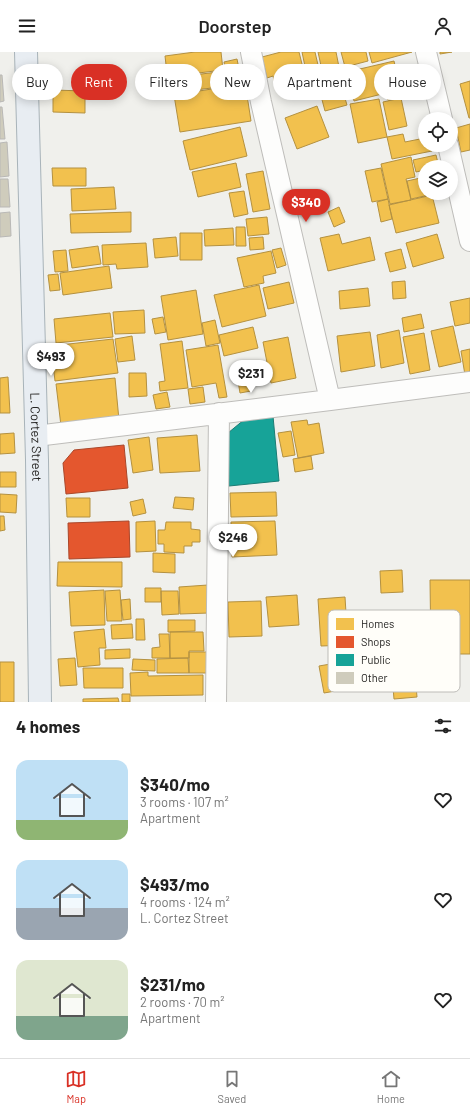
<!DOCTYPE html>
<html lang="en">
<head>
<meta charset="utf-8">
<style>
  body { margin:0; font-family:Barlow,sans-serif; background:#f6f6f6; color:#222; height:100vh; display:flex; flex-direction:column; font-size:15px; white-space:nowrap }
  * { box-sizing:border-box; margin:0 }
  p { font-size:13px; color:#767676 }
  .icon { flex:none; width:22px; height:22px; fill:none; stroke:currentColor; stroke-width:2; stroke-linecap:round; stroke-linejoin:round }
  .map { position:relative; height:650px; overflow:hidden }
  .details { display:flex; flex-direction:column; background:#fff; flex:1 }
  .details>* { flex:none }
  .hud { position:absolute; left:12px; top:12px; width:446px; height:36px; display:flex; gap:8px }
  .fabs { position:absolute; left:418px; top:60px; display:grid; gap:8px }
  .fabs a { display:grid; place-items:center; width:40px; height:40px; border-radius:50%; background:#fff; box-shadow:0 2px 10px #0003; font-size:20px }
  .price { position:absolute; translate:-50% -34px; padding:0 9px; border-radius:14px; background:#fff; color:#222; font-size:13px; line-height:26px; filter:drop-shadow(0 1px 2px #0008) }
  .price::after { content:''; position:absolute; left:50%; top:24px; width:12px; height:9px; margin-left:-6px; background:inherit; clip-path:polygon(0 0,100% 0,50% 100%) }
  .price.on { background:#d93025; color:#fff }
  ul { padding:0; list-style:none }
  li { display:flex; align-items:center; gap:12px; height:100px; padding:0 16px }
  li span { display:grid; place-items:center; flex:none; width:112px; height:80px; border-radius:12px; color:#555 }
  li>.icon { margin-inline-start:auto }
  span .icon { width:48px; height:48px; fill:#fffc; stroke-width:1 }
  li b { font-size:17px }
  h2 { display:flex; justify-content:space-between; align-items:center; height:48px; padding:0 16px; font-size:17px }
  .chip { padding:0 14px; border-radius:18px; background:#fff; box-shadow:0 2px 10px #0003; font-size:14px; line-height:36px }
  .chip.on { background:#d93025; color:#fff }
  header { display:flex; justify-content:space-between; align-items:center; height:52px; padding:0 16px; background:#fff; font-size:18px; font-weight:600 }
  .dock { display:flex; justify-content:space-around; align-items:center; height:56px; border-top:1px solid #e0e0e0; background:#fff; font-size:11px; color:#767676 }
  .dock a { display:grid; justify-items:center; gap:2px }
  .dock .on { color:#d93025 }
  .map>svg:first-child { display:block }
  .homes { fill:#f2c14e; stroke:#b49140 }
  .shops { fill:#e4572e; stroke:#aa472a }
  .public { fill:#17a398; stroke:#1b7c74 }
  .building { fill:#cfccbc; stroke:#b9b8b6 }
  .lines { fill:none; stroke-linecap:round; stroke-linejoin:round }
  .minor-casing { stroke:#bebdba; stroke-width:22 }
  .major-casing { stroke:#a8b3b9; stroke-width:24 }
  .minor { stroke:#fdfdfc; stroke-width:20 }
  .major { stroke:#e8edf2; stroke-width:22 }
  .labels { text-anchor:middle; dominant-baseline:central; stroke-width:4; stroke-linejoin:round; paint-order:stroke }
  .street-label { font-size:13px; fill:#232220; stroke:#fffef9 }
  .key { fill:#fffef9; stroke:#bdbcb8; stroke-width:1 }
  .key-label { font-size:11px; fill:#232220 }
</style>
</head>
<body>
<header><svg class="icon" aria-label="menu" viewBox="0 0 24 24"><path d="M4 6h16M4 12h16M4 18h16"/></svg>Doorstep<svg class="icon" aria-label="person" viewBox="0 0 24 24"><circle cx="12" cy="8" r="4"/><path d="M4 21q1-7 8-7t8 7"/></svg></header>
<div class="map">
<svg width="470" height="650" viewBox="0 0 470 650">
  <rect width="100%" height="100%" fill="#f0f0ec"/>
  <!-- homes -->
  <path class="homes" d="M195 0H221L223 18 190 22 192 37 169 39 165 4Z
    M281 0H299L307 32 277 40 273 24 267 26 262 5Z
    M302 0H315L321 26 308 29Z
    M318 0H336L340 20 323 23Z
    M341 0H366L368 9 345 15Z
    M369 0H412L372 11Z
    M440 0H452L440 2Z
    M237 7 240 22 227 24 224 10Z
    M394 9 402 44 388 48 386 41 354 49 347 20Z
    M218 20 220 35 195 38 193 23Z
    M338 23 347 53 325 59 317 29Z
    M244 24 251 69 180 80 174 43 224 35 223 28Z
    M470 29V66H469L460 32Z
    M53 38 85 39V61L53 60Z
    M401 46 407 74 389 78 383 50Z
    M379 47 387 85 358 91 350 52Z
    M317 54 329 85 297 97 285 66Z
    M470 72V98L461 100 456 76Z
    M240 75 247 104 190 118 183 89Z
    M403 82 405 90 425 86V93H431L432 99 392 107 387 85Z
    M436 103 439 115H425V118L416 120 413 108Z
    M411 105 415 125 406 127 411 148 390 152 381 112Z
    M236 111 241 135 198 145 192 120Z
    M52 116H86V134H53Z
    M381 116 388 147 372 150 365 119Z
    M263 119 270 157 253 160 246 122Z
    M425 125V141H429V143L411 147 407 129Z
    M114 135 116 157 72 159 71 137Z
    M244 139 248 162 234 165 229 141Z
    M432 143 439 171 396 181 389 153Z
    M388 147 392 167 381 170 377 150Z
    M339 155 345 170 334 175 328 160Z
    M131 160V180L71 181 70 162Z
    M267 165 269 182 248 184 246 167Z
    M236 175H245L246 194H236Z
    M233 176 234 193 205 194 204 178Z
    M180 181H202V208H180Z
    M339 182 342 192 370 185 375 208 328 219 320 186Z
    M437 182 444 206 413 215 406 191Z
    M176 185 178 204 155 206 153 187Z
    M263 185 264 197 250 198 249 186Z
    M146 191 148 215 117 217 116 212 103 213 102 193Z
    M98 194 101 212 72 216 69 198Z
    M281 196 286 213 277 216 272 198Z
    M401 197 406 216 390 220 385 201Z
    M66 198 68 219 55 220 53 199Z
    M271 199 276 221 263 224 264 231 244 235 237 206Z
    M109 214 112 236 63 243 60 221Z
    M58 222 60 238 50 239 48 223Z
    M405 229 406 246 393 247 392 230Z
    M289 230 294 251 268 257 263 236Z
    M259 233 266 264 222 275 214 243Z
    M368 236 370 254 340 257 339 239Z
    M196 238 203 282 168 288 161 244Z
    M470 246V271L455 274 450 250Z
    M144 258 145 281 115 282 113 260Z
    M110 261 113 285 56 291 54 267Z
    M421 262 424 276 404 280 402 266Z
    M163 265 166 280 155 282 152 267Z
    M215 268 220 291 206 294 202 271Z
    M453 274 461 310 439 315 431 279Z
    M253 275 258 296 224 304 219 283Z
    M399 278 404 311 381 316 377 283Z
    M370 280 375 314 341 320 337 284Z
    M424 281 430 318 410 322 403 285Z
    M132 284 135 308 118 310 115 287Z
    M288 285 296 326 271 331 263 290Z
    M113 287 118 321 55 329 51 294Z
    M182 289 188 336 160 339 159 330 165 329 160 292Z
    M218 293 227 345 219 346 216 331 192 335 186 298Z
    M470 297V322L465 323 461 299Z
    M129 321H146L147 344 129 345Z
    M248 321 251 339 240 341 237 323Z
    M8 325 10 361H0V326Z
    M115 326 119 368 61 374 56 332Z
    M203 335 205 350 190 352 188 337Z
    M167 340 170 355 156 357 153 343Z
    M307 368 308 373 319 371 324 401 298 406 291 370Z
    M291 379 295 403 283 405 278 381Z
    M14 381 15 401 0 402V382Z
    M197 383 200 419 160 421 157 386Z
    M149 385 153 418 133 421 128 388Z
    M311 404 313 417 295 420 293 407Z
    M0 420H16V435H0Z
    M276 440 277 464 231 465 230 441Z
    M0 442 17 443 16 461 0 460Z
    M175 445 194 446 193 458 173 456Z
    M66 446H90V465H67Z
    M143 447 146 461 133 464 130 450Z
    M0 464H4L5 478 0 479Z
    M155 469 156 499 136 500V470Z
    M275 469 277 503 232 505 231 470Z
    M166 470H191V477L200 478V490H192V494H184V501L164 500V492H158V478H165Z
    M153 501 175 502V521L153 520Z
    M58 510H122V535L57 534Z
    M402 518 403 540 381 541 380 519Z
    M430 528H470V602H431Z
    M208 533 209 561 180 562 179 535Z
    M145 536H161V550H145Z
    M104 538 105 573 71 574 69 540Z
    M120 538 122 569H107L105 539Z
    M161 539H178L179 562 162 563Z
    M297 543 299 573 269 575 266 545Z
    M345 545 348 593 321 594 318 547Z
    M130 547 131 567 123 568 121 548Z
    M261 549 262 584 229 585 228 550Z
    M136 567H144L145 588H136Z
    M168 568H195V579L168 580Z
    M132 572 133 586 112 587 111 573Z
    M104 577 106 596H99L100 613 78 615 74 580Z
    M170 580H203L204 599H189V606H170Z
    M159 582H169L170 606H152V596L160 595Z
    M130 597V606L105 607V598Z
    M189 600H207V621H189Z
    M75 606 77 633 60 634 58 607Z
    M188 606 189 621H157V607Z
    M133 607 155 608V619L132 618Z
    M0 610H14V650H0Z
    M342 610 347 637 324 641 319 614Z
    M83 616H123V636H84Z
    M148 620V624L203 623V643L131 644 130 621Z
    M415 622 417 645 394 647 392 624Z
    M122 642H130V650H122Z
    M118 646 119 650H83V647Z"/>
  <!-- shops -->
  <path class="shops" d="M124 393 128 436 66 442 63 411 74 398Z
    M129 469 130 505 69 507 68 471Z"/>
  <!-- public -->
  <path class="public" d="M273 364 279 429 229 434 228 381 245 367Z"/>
  <!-- building -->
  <path class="building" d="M0 23H2L4 49 0 50Z
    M0 55H2L5 87H0Z
    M7 90 9 124 0 125V91Z
    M0 127H8L10 155H0Z
    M10 160 11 184 0 185V161Z"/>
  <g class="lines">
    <defs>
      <path id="minor" d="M251 0 261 50 330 348
        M426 0 442 67
        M448 93 470 189
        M36 384 330 348 470 330
        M216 650 219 361"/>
      <g id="major">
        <path id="s1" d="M26 0 37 408 40 650"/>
      </g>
    </defs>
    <!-- minor casing -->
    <use href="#minor" class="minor-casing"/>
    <!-- major casing -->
    <use href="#major" class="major-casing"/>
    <!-- minor -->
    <use href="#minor" class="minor"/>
    <!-- major -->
    <use href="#major" class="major"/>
  </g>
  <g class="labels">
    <!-- street labels -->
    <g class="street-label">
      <text stroke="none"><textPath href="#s1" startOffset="385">L. Cortez Street</textPath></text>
    </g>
  </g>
  <!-- legend -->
  <rect x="328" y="558" width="132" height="82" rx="6" class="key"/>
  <rect x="336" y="566" width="18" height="12" fill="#f2c14e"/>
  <rect x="336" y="584" width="18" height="12" fill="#e4572e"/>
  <rect x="336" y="602" width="18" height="12" fill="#17a398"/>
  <rect x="336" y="620" width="18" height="12" fill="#cfccbc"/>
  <g class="key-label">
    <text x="361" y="576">Homes</text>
    <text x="361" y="594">Shops</text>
    <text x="361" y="612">Public</text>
    <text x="361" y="630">Other</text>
  </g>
</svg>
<div class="fabs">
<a><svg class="icon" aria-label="locate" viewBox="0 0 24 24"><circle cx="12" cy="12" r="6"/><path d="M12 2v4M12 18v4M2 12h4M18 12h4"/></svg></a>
<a><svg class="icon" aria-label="layers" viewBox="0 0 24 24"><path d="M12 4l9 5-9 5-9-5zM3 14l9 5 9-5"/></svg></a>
</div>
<b class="price on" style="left:306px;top:171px">$340</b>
<b class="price" style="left:51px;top:325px">$493</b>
<b class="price" style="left:251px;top:342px">$231</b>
<b class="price" style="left:233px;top:506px">$246</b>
<div class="hud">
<a class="chip">Buy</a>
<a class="chip on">Rent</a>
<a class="chip">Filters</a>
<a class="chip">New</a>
<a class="chip">Apartment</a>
<a class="chip">House</a>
</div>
</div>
<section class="details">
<h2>4 homes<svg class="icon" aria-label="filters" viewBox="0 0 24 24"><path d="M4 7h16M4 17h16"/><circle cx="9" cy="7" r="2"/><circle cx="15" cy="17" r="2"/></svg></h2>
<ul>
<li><span style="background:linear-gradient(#bfe0f5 75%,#8fb573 0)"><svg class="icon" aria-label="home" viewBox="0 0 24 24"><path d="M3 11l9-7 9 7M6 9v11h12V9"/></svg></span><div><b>$340/mo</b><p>3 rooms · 107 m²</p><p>Apartment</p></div><svg class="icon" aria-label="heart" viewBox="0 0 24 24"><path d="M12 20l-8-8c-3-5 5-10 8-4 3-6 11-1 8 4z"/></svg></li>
<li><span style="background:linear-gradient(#bfe0f5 60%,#9aa5b1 0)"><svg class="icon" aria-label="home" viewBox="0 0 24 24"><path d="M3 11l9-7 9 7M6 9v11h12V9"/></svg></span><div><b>$493/mo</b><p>4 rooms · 124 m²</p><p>L. Cortez Street</p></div><svg class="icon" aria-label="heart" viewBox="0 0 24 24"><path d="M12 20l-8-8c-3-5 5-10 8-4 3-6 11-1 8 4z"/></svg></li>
<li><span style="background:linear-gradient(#dfe7d0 70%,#7fa58c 0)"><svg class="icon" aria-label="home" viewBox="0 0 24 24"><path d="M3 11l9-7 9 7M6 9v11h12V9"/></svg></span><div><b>$231/mo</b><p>2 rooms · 70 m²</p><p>Apartment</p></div><svg class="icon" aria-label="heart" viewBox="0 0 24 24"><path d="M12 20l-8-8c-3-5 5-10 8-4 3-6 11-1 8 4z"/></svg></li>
</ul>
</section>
<nav class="dock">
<a class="on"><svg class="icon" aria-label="map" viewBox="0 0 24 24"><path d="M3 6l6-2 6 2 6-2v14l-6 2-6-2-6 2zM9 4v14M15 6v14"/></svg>Map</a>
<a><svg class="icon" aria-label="saved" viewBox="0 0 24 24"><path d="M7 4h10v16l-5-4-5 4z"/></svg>Saved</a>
<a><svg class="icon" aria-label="home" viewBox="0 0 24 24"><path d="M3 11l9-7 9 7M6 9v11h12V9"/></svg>Home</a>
</nav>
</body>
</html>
